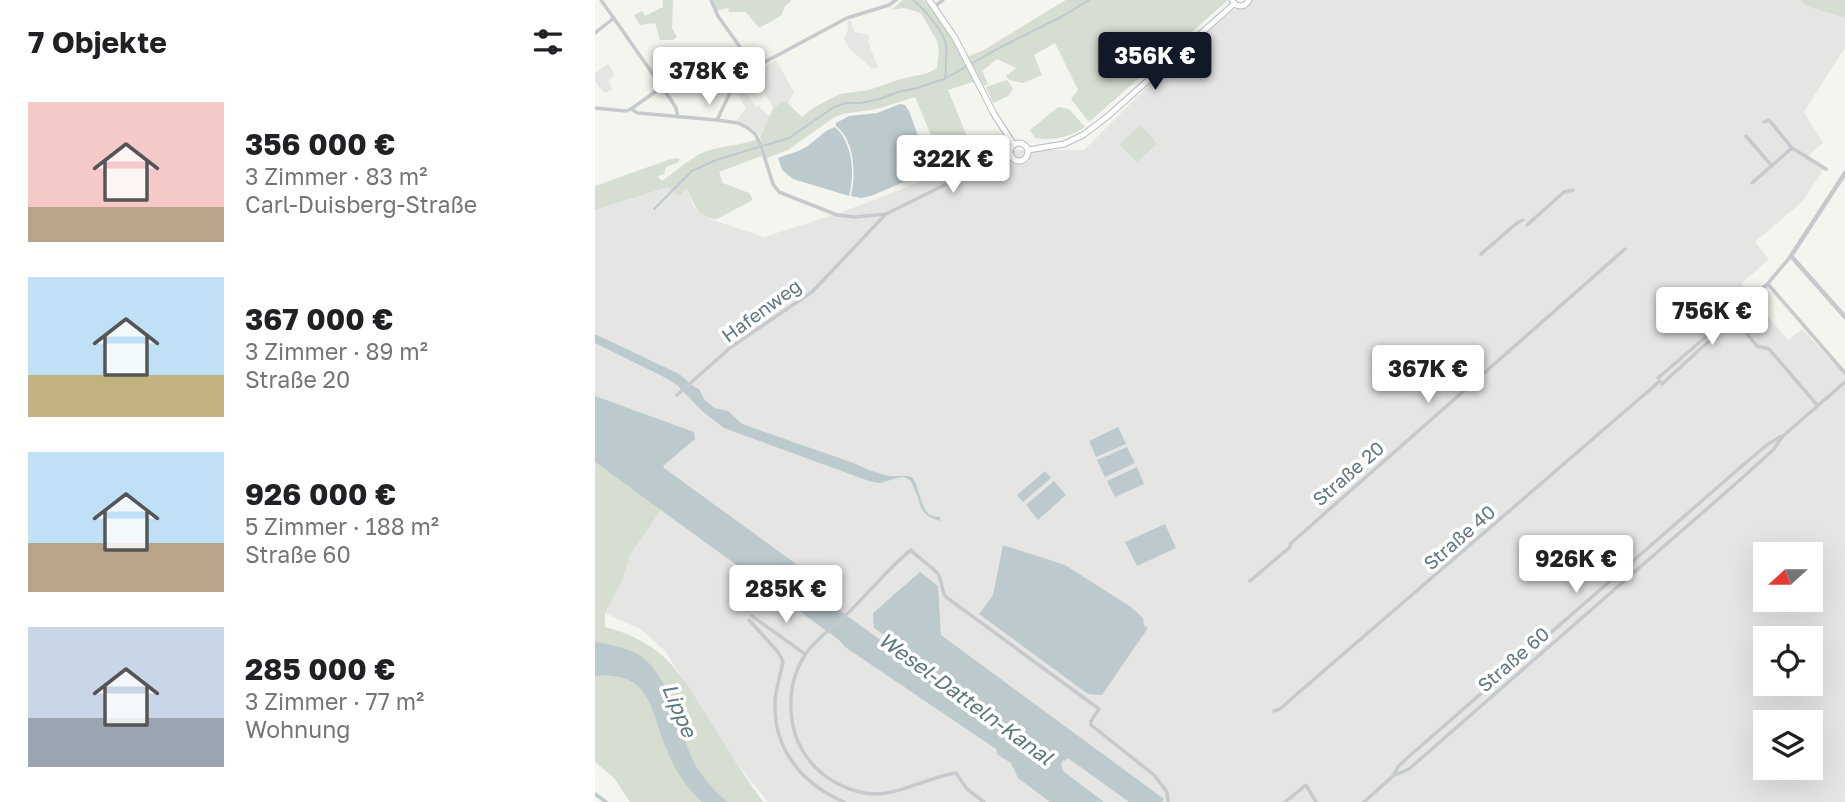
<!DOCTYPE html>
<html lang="de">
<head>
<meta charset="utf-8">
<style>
  body { margin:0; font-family:"Golos Text",sans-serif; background:#f2f2f2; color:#202124; height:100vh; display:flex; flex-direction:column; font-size:26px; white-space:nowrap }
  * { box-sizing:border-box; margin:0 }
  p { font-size:23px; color:#757577 }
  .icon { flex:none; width:38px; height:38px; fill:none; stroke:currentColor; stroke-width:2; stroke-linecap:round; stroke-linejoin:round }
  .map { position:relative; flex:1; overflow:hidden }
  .side { display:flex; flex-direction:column; background:#fff; width:595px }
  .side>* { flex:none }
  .needle { width:46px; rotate:249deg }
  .tools { position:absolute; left:1158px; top:542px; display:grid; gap:14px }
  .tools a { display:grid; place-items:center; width:70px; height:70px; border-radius:0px; background:#fff; box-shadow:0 7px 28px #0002; font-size:35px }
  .price { position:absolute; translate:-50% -60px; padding:0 16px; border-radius:7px; background:#fff; color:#222; font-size:23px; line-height:46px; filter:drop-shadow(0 2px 4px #0008) }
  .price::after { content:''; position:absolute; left:50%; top:42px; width:21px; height:16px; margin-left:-10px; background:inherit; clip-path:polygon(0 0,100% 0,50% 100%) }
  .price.current { background:#111827; color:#fff }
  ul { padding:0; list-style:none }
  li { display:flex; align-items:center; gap:21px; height:175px; padding:0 28px }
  li span { display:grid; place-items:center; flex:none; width:196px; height:140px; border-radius:0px; color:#555 }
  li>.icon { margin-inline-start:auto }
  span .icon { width:84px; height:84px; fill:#fffc; stroke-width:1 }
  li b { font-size:30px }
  h2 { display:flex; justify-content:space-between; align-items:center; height:84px; padding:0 28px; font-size:30px }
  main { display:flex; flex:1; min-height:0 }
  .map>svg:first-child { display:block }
  .built { fill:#e5e6e4; fill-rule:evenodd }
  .green { fill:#d6ddd1 }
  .water { fill:#bccace }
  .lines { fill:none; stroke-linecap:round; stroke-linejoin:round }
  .stream { stroke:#bccace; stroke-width:2 }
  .canal { stroke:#bccace; stroke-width:3.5 }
  .secondary-casing { stroke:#b6bcc0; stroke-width:7 }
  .minor { stroke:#c7cacd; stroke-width:3.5 }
  .tertiary { stroke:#c7cacd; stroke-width:4.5 }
  .secondary { stroke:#fff; stroke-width:5 }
  .labels { text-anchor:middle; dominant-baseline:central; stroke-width:7; stroke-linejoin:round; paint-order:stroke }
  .street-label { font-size:19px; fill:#617685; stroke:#fff }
  .water-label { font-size:21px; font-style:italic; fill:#5c7982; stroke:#fff }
</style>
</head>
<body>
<main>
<section class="side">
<h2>7 Objekte<svg class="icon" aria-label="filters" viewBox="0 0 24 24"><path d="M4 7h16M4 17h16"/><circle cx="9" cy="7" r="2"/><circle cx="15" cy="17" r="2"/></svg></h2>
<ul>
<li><span style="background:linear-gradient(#f6c9c9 75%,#b9a48a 0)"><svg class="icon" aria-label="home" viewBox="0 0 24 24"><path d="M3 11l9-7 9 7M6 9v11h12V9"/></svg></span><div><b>356 000 €</b><p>3 Zimmer · 83 m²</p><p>Carl-Duisberg-Straße</p></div></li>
<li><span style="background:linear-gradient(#bfe0f5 70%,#c2b280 0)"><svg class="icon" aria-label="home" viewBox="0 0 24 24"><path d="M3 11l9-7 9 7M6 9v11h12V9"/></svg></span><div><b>367 000 €</b><p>3 Zimmer · 89 m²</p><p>Straße 20</p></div></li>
<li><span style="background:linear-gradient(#bfe0f5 65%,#b9a48a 0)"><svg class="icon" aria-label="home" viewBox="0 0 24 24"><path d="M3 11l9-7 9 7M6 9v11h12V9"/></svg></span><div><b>926 000 €</b><p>5 Zimmer · 188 m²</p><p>Straße 60</p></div></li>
<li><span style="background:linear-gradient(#c9d6e8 65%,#9aa5b1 0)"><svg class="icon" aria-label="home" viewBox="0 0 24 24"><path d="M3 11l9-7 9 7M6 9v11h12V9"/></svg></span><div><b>285 000 €</b><p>3 Zimmer · 77 m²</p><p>Wohnung</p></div></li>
</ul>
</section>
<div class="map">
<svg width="1250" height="802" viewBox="0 0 1250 802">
  <rect width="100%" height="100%" fill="#f5f5f0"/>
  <!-- built -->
  <path class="built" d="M650 0H1250V47L1209 112 1228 143 1213 155 1230 167 1208 201 1160 242 1174 259 1146 284 1193 340 1207 329 1250 375V802H173L147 770 113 720 71 652 47 630 10 613 27 581 35 555 66 510 209 615 229 596 0 423V210L73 187 88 191 92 188 98 206 107 214 115 219 169 237 250 211 407 150H489L571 68ZM1171 555H1216V600H1171ZM1171 639H1216V684H1171ZM1171 723H1216V768H1171Z
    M256 20 259 32 275 35 273 42 283 67 277 69 255 49 249 39 253 29 252 22Z
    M181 60 199 92 193 104 189 100 179 109 158 73Z
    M13 64 20 74 13 81 18 90 9 93 0 81V73Z
    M143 81 161 107 163 106 176 117 165 136 155 127 141 121 151 109 143 95 137 93Z"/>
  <!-- green -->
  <path class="green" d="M68 0H78L77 28 82 37 78 40H65L60 23 45 25 39 15 47 11 50 16 68 7Z
    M117 0H197L190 6 186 16 164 28 151 12H134L133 8 122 11Z
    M308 0H329L333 5H336L352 28 380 80V84L378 82 353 90 383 163 368 169 366 167 353 176 320 97 282 109 247 114 238 118 193 150 172 158 165 137 178 109 189 100 207 117 218 108 245 94 274 90 306 79 333 73 342 68 344 50 342 41 326 13 309 8 296 10Z
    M471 0H633L494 122 476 99 483 90 460 43 439 55 447 75 428 83 414 80 411 76 421 68 402 59 387 71 393 84 389 86 373 56 387 51Z
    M1205 0H1250V18C1237 12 1213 10 1205 0Z
    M412 80 418 89 413 96 398 103 391 87Z
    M463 107 474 109 490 127C474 137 460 141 440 138L435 130Z
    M546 125 562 144 542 162 524 144Z
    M162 139 167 156 124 172 128 183 154 193 158 200 122 219C104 219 98 204 92 188L84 196 73 187 0 210V186L73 160 81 158 85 159 82 163 71 167 69 174 63 176 67 181C79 172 91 162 103 155 120 145 144 147 162 139Z
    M0 462 66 510 35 555 27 581 10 613V627C27 631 45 639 59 649 82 665 97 693 112 716 130 745 148 774 168 802H35L19 778 0 762Z"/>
  <!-- water -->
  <path class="water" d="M305 104 310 105 314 111 332 160 331 168 318 178 276 196 266 198 256 196C261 174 260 141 241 126V123L254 116 282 113Z
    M240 127C258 143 260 174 254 196L198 179 187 170 183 158C192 154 202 153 211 147 221 141 229 130 240 127Z
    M0 334 84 374C92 379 94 385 104 389L109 399 119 408 133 411 147 424 261 464C272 470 283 473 294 476 302 477 309 475 317 477 324 486 326 509 334 514 336 516 342 517 345 517V521C322 514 328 506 319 488 317 484 317 481 313 479 305 474 294 482 285 483 283 483 277 482 274 481L129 428 108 412 83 386 73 379 0 343Z
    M0 396 99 432 100 439 68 466 69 468 204 566 207 583 390 716H393L395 713 394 710 279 628 278 613 325 572 343 586 346 635 569 799 567 802H534L473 758 470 761 468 760 466 764 468 771 509 802H455L423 778 416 763 403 755 401 749 250 647 244 640 0 462Z
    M523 427 531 444 501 457 494 441Z
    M532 447 540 463 510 477 502 460Z
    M542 467 549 484 520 497 512 481Z
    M450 471 456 478 428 502 422 495Z
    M459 481 471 495 443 520 431 505Z
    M570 524 581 548 542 566 530 542Z
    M408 545 470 565 536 607 548 618 549 625 553 628 507 695 493 694 384 614 398 595Z
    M0 642C16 645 32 647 46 656 75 678 83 724 96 756 104 775 117 788 132 802H107C91 787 79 769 71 748 55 708 56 671 0 676Z"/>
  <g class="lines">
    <!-- stream -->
    <path class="stream" d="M318 0C329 9 347 29 351 44 352 50 351 55 351 61 350 67 352 71 350 77
      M59 209 97 171 121 160 194 138 239 107 251 103H266L285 99 303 92 322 88 349 79 406 47 468 16 494 0"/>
    <!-- canal -->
    <path class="canal" d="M0 794 11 802"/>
    <defs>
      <path id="secondary" d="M334 0 360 38 399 114 419 145
        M637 0C641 8 650 8 654 0
        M415 152a9 9 0 1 1 18 0a9 9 0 1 1-18 0Z
        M433 150 469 144 488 135 513 116 639 4"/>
    </defs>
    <!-- secondary casing -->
    <use href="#secondary" class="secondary-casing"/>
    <!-- minor -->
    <path class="minor" d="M6 0 76 100 81 108 83 117
      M116 0 123 16 159 67
      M340 6 348 0
      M0 33 19 18
      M67 87 123 82 140 78 252 18 294 5 301 0
      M0 108 31 111 36 109 43 113 122 120 135 93 142 85 140 78
      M36 109 67 87
      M122 120 143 123 153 128 160 134 165 143 178 184 184 192 242 215 260 217 291 214 388 166 416 155
      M1169 122 1174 120 1197 148 1231 169
      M1151 136 1177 166
      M1157 183 1197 148
      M932 225 969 192 978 190
      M886 254 922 223 928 220
      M1173 284 1250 373
      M1140 319 1162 346 1174 349 1223 406
      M1063 378 1171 285
      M1067 384 1159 300 1196 256
      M82 395 136 347 217 292 290 215
      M655 581 695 547V544L1030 249
      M157 616 210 654
      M154 620 183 652 188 661C186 675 180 689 180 704 179 751 208 784 249 802
      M679 711 685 709 702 694 1065 381
      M799 774 803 767 811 759 1140 472 1173 444 1185 437
      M389 802 372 789 361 773C333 777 307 794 279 794 255 793 228 779 214 760 191 731 190 686 210 655 221 638 238 628 252 614 274 593 293 568 316 550 324 559 337 566 343 574 347 580 346 590 351 597L504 709 496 721V725L559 775 572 792 573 802
      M690 802 711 785 721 802
      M769 802 798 776 814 769 1146 479 1178 450 1188 436 1250 382"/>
    <!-- tertiary -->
    <path class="tertiary" d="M1250 173 1196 256 1250 317"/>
    <!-- secondary -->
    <use href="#secondary" class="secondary"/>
  </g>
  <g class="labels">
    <!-- street labels -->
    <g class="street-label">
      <text transform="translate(166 310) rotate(-36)">Hafenweg</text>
      <text transform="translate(753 473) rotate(-41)">Straße 20</text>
      <text transform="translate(864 537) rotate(-41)">Straße 40</text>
      <text transform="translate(918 659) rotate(-41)">Straße 60</text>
    </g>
    <!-- water labels -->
    <g class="water-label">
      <text transform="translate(371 698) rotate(36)">Wesel-Datteln-Kanal</text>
      <text transform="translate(85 710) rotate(67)">Lippe</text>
    </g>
  </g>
</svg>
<div class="tools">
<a><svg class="needle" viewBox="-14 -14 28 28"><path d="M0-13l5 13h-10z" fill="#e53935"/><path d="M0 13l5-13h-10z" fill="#757577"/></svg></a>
<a><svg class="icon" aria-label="locate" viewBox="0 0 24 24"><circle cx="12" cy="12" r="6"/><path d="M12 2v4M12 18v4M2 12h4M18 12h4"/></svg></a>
<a><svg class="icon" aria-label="layers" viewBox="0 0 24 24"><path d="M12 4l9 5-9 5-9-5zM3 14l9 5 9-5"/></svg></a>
</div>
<b class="price current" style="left:560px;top:92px">356K €</b>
<b class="price" style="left:114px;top:107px">378K €</b>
<b class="price" style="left:358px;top:195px">322K €</b>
<b class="price" style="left:1117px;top:347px">756K €</b>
<b class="price" style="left:833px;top:405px">367K €</b>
<b class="price" style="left:981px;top:595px">926K €</b>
<b class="price" style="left:191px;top:625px">285K €</b>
</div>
</main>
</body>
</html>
